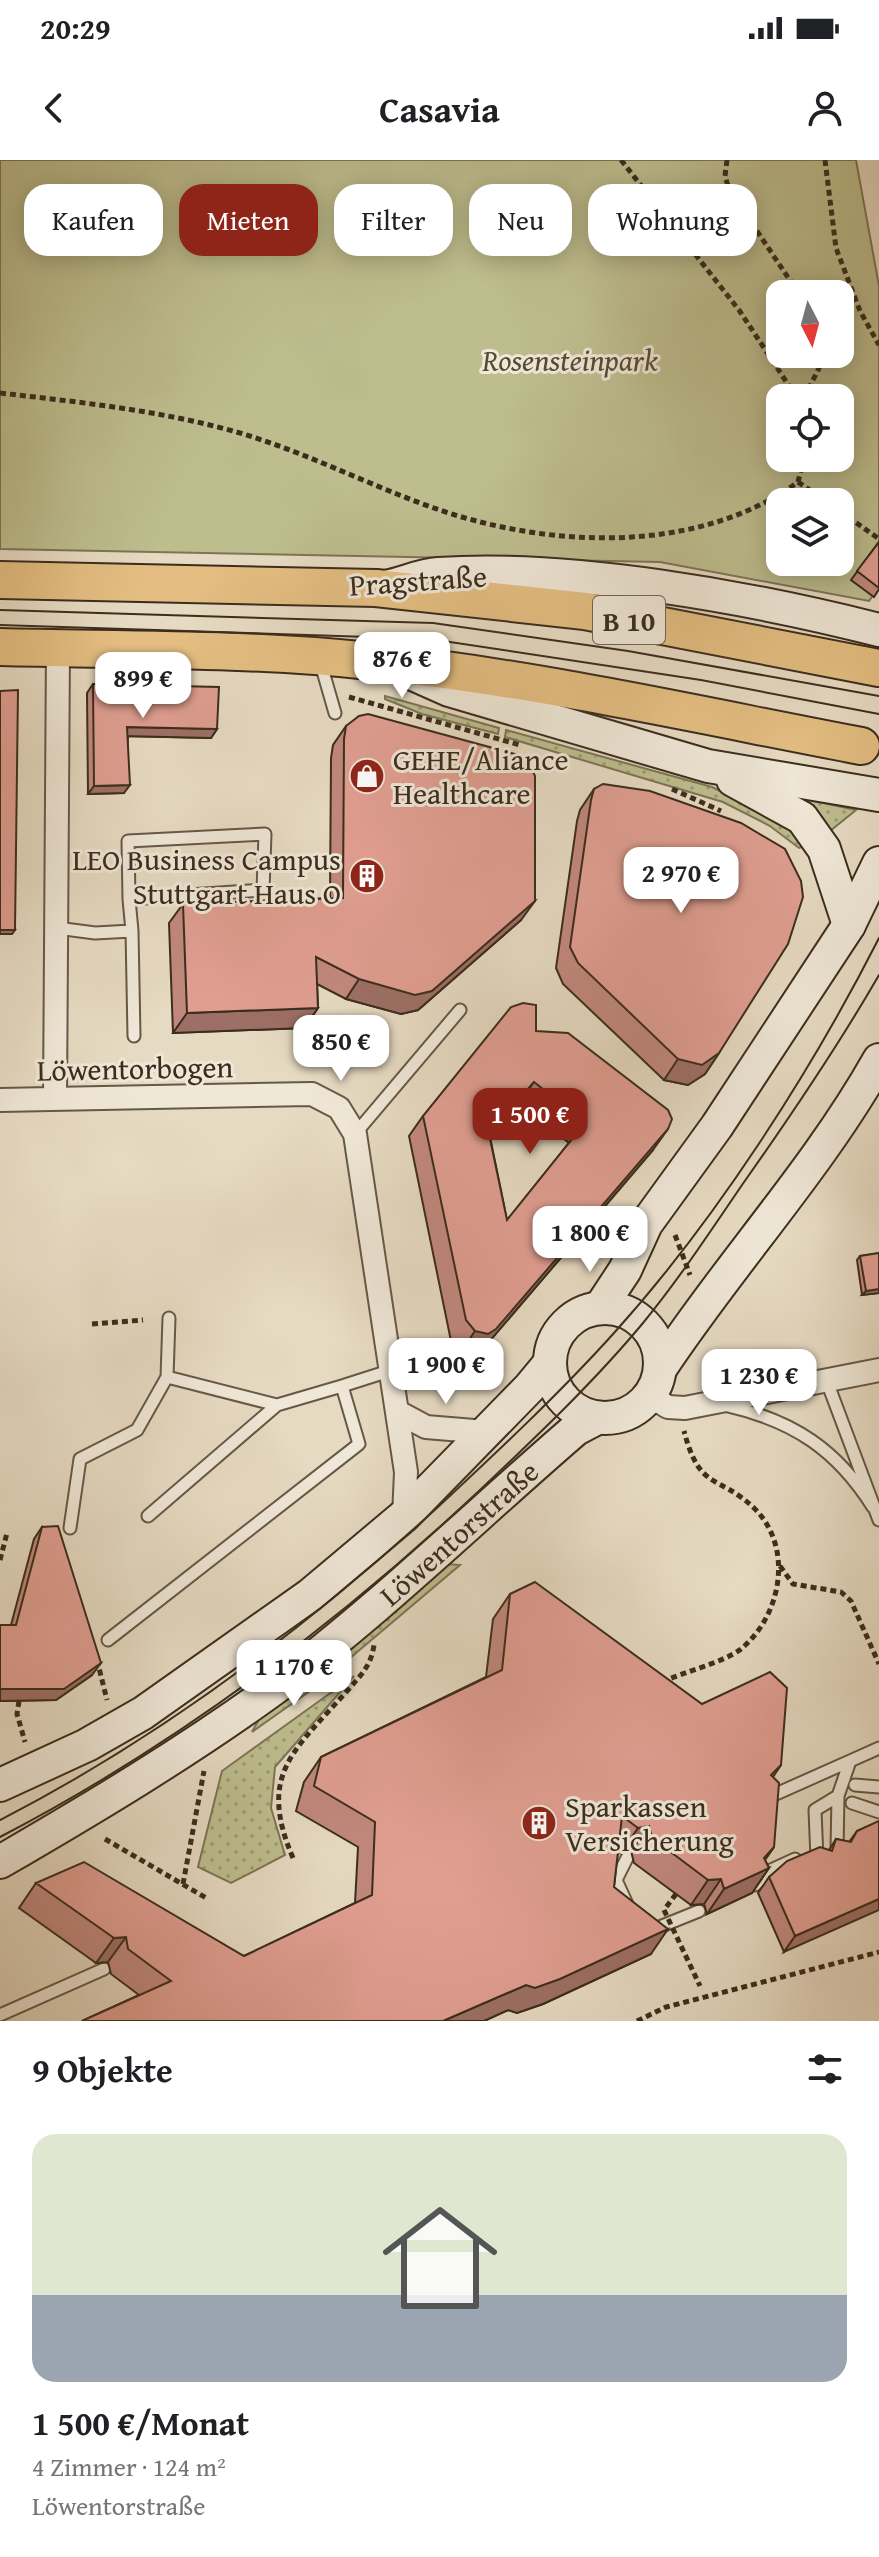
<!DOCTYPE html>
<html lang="de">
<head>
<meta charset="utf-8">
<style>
  body { margin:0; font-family:"Gentium Book Plus",serif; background:#f6f6f6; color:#202124; height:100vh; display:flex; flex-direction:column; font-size:30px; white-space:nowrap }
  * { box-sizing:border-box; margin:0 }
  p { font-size:26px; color:#757577 }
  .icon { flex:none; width:44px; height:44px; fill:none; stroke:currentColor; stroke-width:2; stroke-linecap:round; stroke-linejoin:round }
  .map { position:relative; height:1861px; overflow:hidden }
  .panel { display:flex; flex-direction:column; background:#fff; flex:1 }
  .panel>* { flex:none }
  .top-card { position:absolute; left:24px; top:24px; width:832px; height:72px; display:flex; gap:16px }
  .needle { width:52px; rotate:174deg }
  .buttons { position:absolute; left:766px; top:120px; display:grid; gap:16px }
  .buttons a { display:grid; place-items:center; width:88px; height:88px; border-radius:16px; background:#fff; box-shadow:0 4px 20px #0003; font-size:40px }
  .price { position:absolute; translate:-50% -68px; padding:0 18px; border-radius:16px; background:#fff; color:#222; font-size:26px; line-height:52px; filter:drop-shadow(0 2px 4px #0008) }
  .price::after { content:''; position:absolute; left:50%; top:48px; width:24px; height:18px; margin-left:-12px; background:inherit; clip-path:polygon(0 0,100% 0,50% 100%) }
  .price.selected { background:#8f2418; color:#fff }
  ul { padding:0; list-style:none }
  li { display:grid; align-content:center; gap:16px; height:424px; padding:0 32px }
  li span { display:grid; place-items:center; height:248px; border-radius:24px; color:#555 }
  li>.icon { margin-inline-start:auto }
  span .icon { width:144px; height:144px; fill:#fffc; stroke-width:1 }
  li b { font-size:34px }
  h2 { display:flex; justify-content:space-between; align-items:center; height:96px; padding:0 32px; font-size:34px }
  .tag { padding:0 28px; border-radius:24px; background:#fff; box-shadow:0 4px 20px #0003; font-size:28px; line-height:72px }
  .tag.selected { background:#8f2418; color:#fff }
  .status { display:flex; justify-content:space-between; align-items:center; height:56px; padding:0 40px; background:#fff; direction:ltr }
  .status svg { height:22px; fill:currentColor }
  header { display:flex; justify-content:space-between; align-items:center; height:104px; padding:0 32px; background:#fff; font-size:36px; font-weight:800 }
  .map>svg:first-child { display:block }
  .grass { fill:url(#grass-dots); stroke:#7c7556; stroke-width:2 }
  .green { fill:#bdbd8e; stroke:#7c7556; stroke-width:2; fill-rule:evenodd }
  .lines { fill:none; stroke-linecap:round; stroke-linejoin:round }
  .service-casing { stroke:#665846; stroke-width:15 }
  .minor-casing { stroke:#665846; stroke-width:26 }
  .secondary-casing { stroke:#3b2d1d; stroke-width:36 }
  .primary-casing { stroke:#3b2d1d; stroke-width:40 }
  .path { stroke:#3b2d1d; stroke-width:5; stroke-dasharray:6 4; stroke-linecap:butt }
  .service { stroke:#efe7d7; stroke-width:11 }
  .minor { stroke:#efe7d7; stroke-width:22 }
  .secondary { stroke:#efe7d7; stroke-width:32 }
  .primary { stroke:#e3bd81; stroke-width:36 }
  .tram { stroke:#3b2d1d; stroke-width:2 }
  .path-bridge { stroke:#3b2d1d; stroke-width:5; stroke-dasharray:6 4; stroke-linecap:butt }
  .wall { fill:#c1887d; stroke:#3b2d1d; stroke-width:2; fill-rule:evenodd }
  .shaded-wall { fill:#9d6f66; stroke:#3b2d1d; stroke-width:2 }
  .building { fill:#e09e91; stroke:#3b2d1d; stroke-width:2; fill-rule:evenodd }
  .labels { text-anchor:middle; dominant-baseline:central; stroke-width:6; stroke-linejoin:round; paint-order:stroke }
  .shield { fill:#efe7d7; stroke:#716555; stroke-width:2 }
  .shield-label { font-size:28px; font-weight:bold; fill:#3b2d1d }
  .park-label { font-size:30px; font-style:italic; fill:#554a34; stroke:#efe7d7 }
  .street-label { font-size:30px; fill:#3b2d1d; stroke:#efe7d7 }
  .poi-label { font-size:30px; fill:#3b2d1d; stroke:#efe7d7; text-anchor:start }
</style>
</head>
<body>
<div class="status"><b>20:29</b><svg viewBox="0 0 49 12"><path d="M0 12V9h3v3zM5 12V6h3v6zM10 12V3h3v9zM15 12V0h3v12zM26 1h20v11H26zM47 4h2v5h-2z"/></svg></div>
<header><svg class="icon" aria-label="back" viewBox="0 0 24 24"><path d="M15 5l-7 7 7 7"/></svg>Casavia<svg class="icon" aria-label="person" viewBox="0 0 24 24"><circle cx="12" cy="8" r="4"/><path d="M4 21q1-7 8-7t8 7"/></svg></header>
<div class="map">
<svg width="879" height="1861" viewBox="0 0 879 1861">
  <defs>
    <pattern id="grass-dots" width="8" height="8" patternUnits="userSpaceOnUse" patternTransform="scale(2)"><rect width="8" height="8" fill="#bdbd8e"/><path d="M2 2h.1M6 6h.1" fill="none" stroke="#9b9a73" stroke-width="1.8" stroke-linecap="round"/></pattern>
  </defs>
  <rect width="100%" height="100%" fill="#e6dac2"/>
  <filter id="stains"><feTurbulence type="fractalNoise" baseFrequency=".0025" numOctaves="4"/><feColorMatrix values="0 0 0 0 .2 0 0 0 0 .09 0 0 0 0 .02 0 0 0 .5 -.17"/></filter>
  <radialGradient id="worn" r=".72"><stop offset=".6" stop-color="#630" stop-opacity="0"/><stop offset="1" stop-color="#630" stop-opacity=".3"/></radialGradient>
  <!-- grass -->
  <path class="grass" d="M385 536 499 568 498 574 422 554 385 539Z
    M506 570 712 627 785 663 806 686 799 688 770 666 723 642 505 577Z
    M795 637 856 650 825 675Z
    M446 1404 460 1405 317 1526 252 1572 264 1550Z
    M354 1516 275 1607 271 1648 285 1695 231 1723 198 1707 222 1611Z"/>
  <!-- green -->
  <path class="green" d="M0 0H856L879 126V427L869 441 660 402 0 389ZM780 134H840V194H780ZM780 238H840V298H780ZM780 342H840V402H780Z"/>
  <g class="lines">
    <defs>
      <path id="service" d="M320 501 335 553
        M57 768 95 773 132 771 129 739 263 730 265 674 128 681 129 739
        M132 771 134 876
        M355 974 460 850
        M167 1217 277 1245
        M826 1219 879 1360
        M342 1226 392 1210
        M728 1246C794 1261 837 1290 873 1347
        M70 1368 80 1299 137 1270 167 1217 169 1158
        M108 1480 359 1284 342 1226 277 1245 148 1356
        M855 1625 879 1627
        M767 1638 850 1601
        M852 1643 879 1652
        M837 1690 838 1636 850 1601 879 1588
        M627 1698 616 1720 627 1744
        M817 1699 815 1650 838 1636
        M755 1725 771 1710 795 1699
        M652 1770 699 1751
        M0 1855 104 1809"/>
      <path id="minor" d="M55 939 58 488
        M0 940 312 934 339 948 355 974 406 1312 404 1356
        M650 1236 668 1247 685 1248 879 1210
        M398 1252 426 1267 486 1272"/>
      <g id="secondary">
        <path d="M385 427C403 424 420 415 438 414 571 405 749 437 879 470"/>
        <path d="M404 510 449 530 708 606 879 635"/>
        <path d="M733 620 802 658 824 689 849 765"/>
        <circle cx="605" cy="1203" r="55"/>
        <path d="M600 1148 625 1110 646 1064 717 966 849 765 879 703"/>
        <path d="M660 1209C730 1103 817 1010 879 900"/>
        <path d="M0 1625 87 1585 143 1553 310 1435 404 1356 530 1227 549 1204"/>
        <path id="s1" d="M0 1702C93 1648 185 1593 272 1530 379 1450 475 1356 576 1269L597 1258"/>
      </g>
      <path id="primary" d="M0 420 376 428 585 451 879 508
        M0 487C123 490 248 488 370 501 536 518 698 555 861 586"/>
    </defs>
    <!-- service casing -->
    <use href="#service" class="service-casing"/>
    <!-- minor casing -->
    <use href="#minor" class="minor-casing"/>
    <!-- secondary casing -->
    <use href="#secondary" class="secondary-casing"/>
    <!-- primary casing -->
    <use href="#primary" class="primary-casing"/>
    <!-- path -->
    <path class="path" d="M621 0 739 150 797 238
      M727 0 725 16 729 29 799 134
      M825 0 836 88 860 151 879 185
      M0 233C78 242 157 250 233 271 301 290 364 323 431 347 545 388 696 396 798 322L804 298
      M804 238 826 194
      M798 322 827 342
      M840 351 879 379
      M349 537 520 585
      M672 629 721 651
      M675 1075 690 1115
      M92 1164 143 1160
      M0 1400 7 1373
      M780 1406 793 1424 841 1432 851 1441 879 1504
      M97 1500 107 1540
      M662 1522C684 1512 724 1502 741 1489 782 1455 794 1387 754 1348 717 1313 700 1332 684 1271
      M19 1541 17 1554 25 1582
      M105 1679 208 1739
      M293 1698C257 1614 294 1591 347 1531 361 1515 371 1506 374 1485
      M183 1724 204 1611
      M637 1861 666 1847 879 1792"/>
    <!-- service -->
    <use href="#service" class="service"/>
    <!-- minor -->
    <use href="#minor" class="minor"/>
    <!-- secondary -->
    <use href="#secondary" class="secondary"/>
    <!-- primary -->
    <use href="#primary" class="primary"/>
    <!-- tram -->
    <path class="tram" d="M0 450 433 463 628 491 879 536
      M0 465 430 479 701 520 879 554
      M0 1660C160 1578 306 1468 438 1347 498 1291 559 1234 614 1173 715 1061 811 912 879 778
      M0 1677C177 1585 336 1465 481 1329 537 1276 594 1222 643 1163 679 1119 710 1072 742 1025 790 957 837 888 879 815"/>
    <!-- path-bridge -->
    <path class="path-bridge" d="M676 1734 664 1750 700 1826"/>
  </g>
  <!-- wall -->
  <path class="wall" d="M879 382V429L874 437 851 420Z
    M93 524 217 569 211 578 128 576 124 633 88 634 87 533Z
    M346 566 521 760 418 850 401 854 346 839 317 824 318 848 304 868 173 873 169 763 183 744 330 738 331 598 333 585Z
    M594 629 719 893 705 914 688 925 664 920 563 824 556 808 577 661 580 650Z
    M536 871 653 990 482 1190 473 1195 461 1192 451 1181 409 976 423 956ZM519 943 569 983 507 1060 490 977Z
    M879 1093V1133L862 1135 857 1100 860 1096Z
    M42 1367 92 1515 56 1540 0 1541V1465H11L34 1379Z
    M510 1434 781 1605 773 1617 774 1687 765 1700 769 1708 752 1733 707 1754 704 1744 691 1745 634 1703 631 1691 621 1693 618 1691 614 1727 651 1794 543 1844 517 1853 508 1850 484 1861H82L139 1835 111 1814 108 1802 96 1803 19 1748 36 1723 244 1796 355 1743 358 1687 296 1651 304 1622 321 1597 486 1517 493 1459Z
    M879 1661 784 1792 758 1733 769 1717 829 1690 836 1679 849 1682 857 1671Z"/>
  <!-- shaded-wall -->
  <path class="shaded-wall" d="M127 567 217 569 211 578 121 576Z
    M130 625 124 633 88 634 94 626Z
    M535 741 521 760 418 850 401 854 346 839 359 819Z
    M0 770H15L12 774H0Z
    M318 848 304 868 173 873 187 853Z
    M719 893 705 914 688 925 664 920 678 899Z
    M534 922 519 943 475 995 489 974Z
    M668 969 653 990 482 1190 473 1195 461 1192 475 1171Z
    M879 1129V1133L862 1135 866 1131Z
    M101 1503 92 1515 56 1540 0 1541V1529Z
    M649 1666 631 1691 621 1693 638 1668Z
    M774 1687 754 1715 769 1708 752 1733 707 1754 724 1729 764 1698Z
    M721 1719 704 1744 691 1745 708 1720Z
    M879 1739V1750L784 1792 795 1776Z
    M668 1769 651 1794 543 1844 517 1853 508 1850 484 1861H443L526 1825Z
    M126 1777 108 1802 96 1803 114 1778Z"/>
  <!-- building -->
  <path class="building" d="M879 382V428L857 411Z
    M93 524 219 527 217 569 127 567 130 625 94 626Z
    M18 530 15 770H0V531Z
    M368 554 526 597 535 616V741L432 831 415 835 359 819 316 797 318 848 187 853 183 744 343 738 344 579 346 566 359 556Z
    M603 624 650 631 741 663 785 689 801 721 803 737 788 784 719 893 702 905 678 899 578 803 570 787 591 640 594 629Z
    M523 843 536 845V871L568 873 668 950 672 959 668 969 496 1169 488 1174 475 1171 466 1160 423 956 511 847ZM534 922 585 963 507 1060 489 974Z
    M879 1093V1129L866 1131 860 1096Z
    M58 1366 101 1503 64 1529H0V1465H16L42 1367Z
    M535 1422 702 1544 770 1512 787 1528 781 1605 771 1615 779 1623 774 1687 764 1698 769 1708 724 1729 721 1719 708 1720 652 1678 649 1666 638 1668 622 1656 614 1727 668 1769 560 1819 535 1828 526 1825 443 1861H82L171 1821 128 1789 126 1777 114 1778 36 1723 84 1702 244 1796 372 1735 375 1662 314 1626 321 1597 502 1510 510 1434Z
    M879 1661V1739L795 1776 769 1717 787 1701 820 1687 832 1691 836 1679 851 1682 857 1671Z"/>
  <!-- icons -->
  <defs>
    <symbol id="shop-disc" viewBox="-11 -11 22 22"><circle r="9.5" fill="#8f2418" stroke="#efe7d7"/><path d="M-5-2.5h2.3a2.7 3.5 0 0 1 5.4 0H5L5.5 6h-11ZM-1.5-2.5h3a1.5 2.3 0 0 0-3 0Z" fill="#fff"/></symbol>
    <symbol id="building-disc" viewBox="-11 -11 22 22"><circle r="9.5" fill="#8f2418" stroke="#efe7d7"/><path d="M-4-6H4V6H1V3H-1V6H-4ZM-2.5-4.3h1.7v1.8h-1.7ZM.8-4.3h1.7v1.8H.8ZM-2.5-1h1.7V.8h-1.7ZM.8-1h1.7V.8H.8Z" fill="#fff"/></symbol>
  </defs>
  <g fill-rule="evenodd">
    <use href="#shop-disc" x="347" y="596" width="40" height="40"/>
    <use href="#building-disc" x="347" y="696" width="40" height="40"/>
    <use href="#building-disc" x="519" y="1643" width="40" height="40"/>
  </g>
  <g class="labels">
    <!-- shield labels -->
    <rect class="shield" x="593" y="436" width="72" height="48" rx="6"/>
    <g class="shield-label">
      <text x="629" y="460">B 10</text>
    </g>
    <!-- park labels -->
    <g class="park-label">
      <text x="570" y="200">Rosensteinpark</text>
    </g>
    <!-- street labels -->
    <g class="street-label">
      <text transform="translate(418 420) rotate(-4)">Pragstraße</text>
      <text transform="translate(135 908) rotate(-1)">Löwentorbogen</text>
      <text stroke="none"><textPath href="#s1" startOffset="566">Löwentorstraße</textPath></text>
    </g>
    <!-- poi labels -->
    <g class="poi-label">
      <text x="393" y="599">GEHE/Aliance<tspan x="393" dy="34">Healthcare</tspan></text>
      <text x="341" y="699" text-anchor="end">LEO Business Campus<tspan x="341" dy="34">Stuttgart Haus O</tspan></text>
      <text x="565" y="1646">Sparkassen<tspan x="565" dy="34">Versicherung</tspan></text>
    </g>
  </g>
  <rect width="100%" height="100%" filter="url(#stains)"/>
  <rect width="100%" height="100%" fill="url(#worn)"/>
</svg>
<div class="buttons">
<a><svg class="needle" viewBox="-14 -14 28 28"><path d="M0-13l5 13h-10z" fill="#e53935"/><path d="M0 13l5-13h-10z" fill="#757577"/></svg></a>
<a><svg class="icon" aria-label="locate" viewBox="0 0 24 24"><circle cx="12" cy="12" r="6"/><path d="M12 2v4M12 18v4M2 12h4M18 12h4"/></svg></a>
<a><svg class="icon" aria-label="layers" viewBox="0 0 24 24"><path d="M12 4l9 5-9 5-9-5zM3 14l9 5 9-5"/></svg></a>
</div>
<b class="price" style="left:402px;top:540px">876 €</b>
<b class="price" style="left:143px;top:560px">899 €</b>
<b class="price" style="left:681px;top:755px">2 970 €</b>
<b class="price" style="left:341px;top:923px">850 €</b>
<b class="price selected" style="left:530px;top:996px">1 500 €</b>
<b class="price" style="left:590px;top:1114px">1 800 €</b>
<b class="price" style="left:446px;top:1246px">1 900 €</b>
<b class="price" style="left:759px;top:1257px">1 230 €</b>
<b class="price" style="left:294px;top:1548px">1 170 €</b>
<div class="top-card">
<a class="tag">Kaufen</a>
<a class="tag selected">Mieten</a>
<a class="tag">Filter</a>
<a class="tag">Neu</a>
<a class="tag">Wohnung</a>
</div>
</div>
<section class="panel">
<h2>9 Objekte<svg class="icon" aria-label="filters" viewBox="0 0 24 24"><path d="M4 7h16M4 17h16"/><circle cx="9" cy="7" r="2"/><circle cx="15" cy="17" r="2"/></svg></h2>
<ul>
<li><span style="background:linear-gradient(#dfe7d0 65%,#9aa5b1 0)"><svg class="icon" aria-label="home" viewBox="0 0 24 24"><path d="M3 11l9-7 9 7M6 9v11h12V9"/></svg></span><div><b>1 500 €/Monat</b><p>4 Zimmer · 124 m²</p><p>Löwentorstraße</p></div></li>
</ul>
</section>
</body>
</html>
